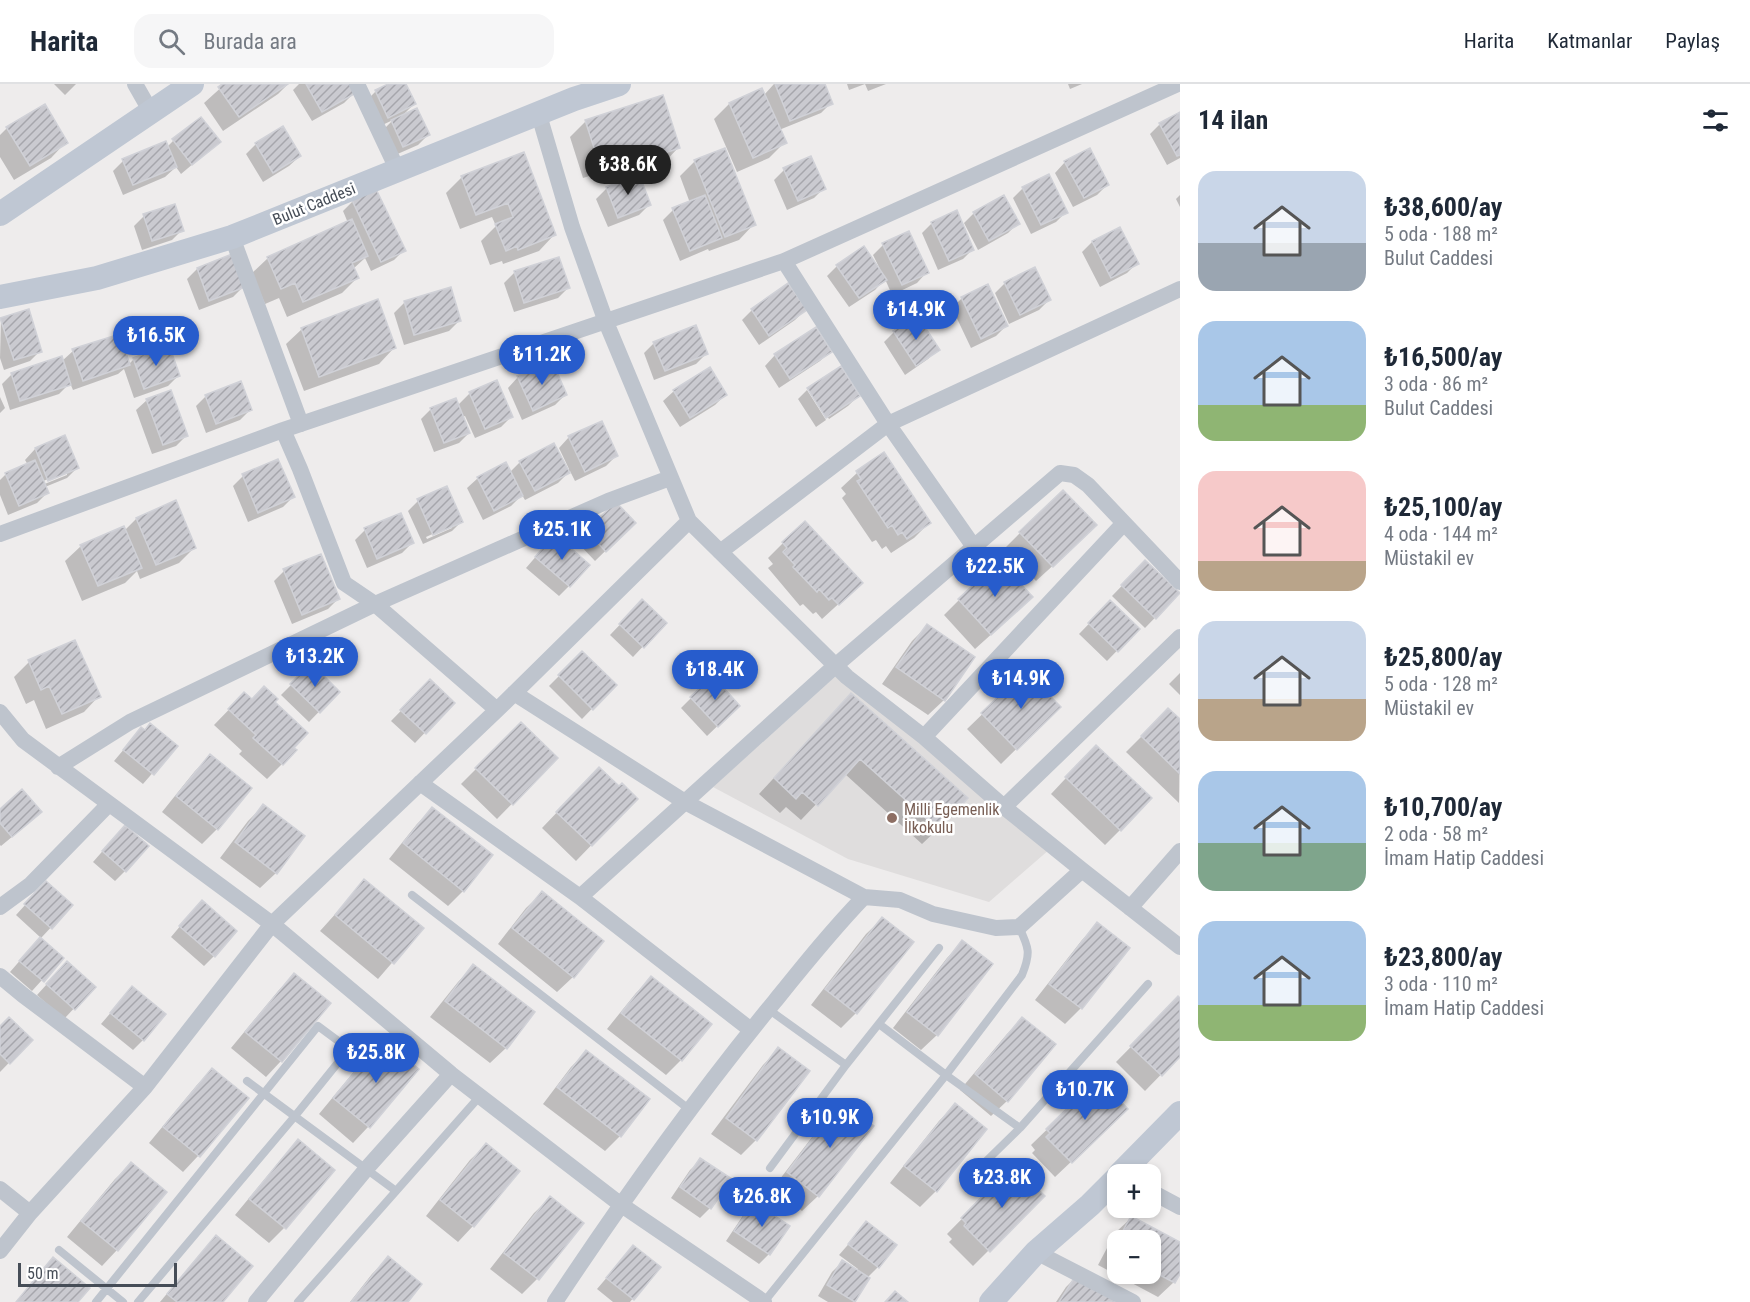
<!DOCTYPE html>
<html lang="tr">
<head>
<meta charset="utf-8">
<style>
  body { margin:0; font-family:"Roboto Condensed",sans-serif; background:#f6f6f7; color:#1f2937; height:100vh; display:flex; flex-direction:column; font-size:22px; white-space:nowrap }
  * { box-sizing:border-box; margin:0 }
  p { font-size:20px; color:#747a83 }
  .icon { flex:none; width:33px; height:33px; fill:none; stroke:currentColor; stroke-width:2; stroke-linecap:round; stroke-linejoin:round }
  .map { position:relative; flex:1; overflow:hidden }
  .drawer { display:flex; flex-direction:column; background:#fff; width:570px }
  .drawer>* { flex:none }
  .tools { position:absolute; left:1107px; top:1080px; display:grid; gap:12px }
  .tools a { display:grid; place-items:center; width:54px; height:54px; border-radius:12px; background:#fff; box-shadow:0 3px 9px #0003; font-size:30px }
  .scale { position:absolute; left:18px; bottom:15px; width:159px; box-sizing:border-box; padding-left:6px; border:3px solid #464d57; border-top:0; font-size:16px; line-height:21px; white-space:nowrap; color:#464d57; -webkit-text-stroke:4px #fff; paint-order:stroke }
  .price { position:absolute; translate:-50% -51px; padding:0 14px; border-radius:21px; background:#275ccc; color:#fff; font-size:20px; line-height:39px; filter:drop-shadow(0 2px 3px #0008) }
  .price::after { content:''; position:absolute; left:50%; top:36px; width:18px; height:14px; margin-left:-9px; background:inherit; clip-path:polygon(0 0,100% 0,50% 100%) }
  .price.active { background:#222; color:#fff }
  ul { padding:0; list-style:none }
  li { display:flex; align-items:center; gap:18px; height:150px; padding:0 18px }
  li span { display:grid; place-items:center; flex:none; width:168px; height:120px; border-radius:18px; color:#555 }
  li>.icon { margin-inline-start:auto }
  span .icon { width:72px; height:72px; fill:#fffc; stroke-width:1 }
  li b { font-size:26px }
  h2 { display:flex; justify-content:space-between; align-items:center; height:72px; padding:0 18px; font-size:26px }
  header { display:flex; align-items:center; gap:36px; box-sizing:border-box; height:84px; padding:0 30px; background:#fff; border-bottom:2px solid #e0e1e3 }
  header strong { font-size:28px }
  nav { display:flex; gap:33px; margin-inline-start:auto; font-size:21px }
  .search { width:420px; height:54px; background:#f6f6f7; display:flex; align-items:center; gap:15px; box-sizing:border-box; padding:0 21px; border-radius:18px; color:#747a83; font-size:22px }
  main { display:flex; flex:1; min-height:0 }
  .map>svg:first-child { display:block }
  .education { fill:#dfdddd }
  .shadow { fill:#0003; fill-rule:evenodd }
  .building { fill:url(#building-hatch); stroke:#d0d1d7; stroke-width:1.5 }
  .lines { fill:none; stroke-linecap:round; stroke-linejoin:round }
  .lane { stroke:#bec4cd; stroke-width:8 }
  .street { stroke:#bec4cd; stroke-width:16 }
  .secondary { stroke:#bfc7d3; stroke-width:24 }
  .education-dot { fill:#8d6e63; stroke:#fff; stroke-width:2 }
  .labels { text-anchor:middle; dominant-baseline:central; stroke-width:5; stroke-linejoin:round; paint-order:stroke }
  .street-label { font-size:16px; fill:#464d57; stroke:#fff }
  .education-label { font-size:16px; fill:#785e54; stroke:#fff; text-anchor:start }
</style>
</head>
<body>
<header>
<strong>Harita</strong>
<div class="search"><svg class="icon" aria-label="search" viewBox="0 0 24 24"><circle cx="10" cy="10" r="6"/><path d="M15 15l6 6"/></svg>Burada ara</div>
<nav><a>Harita</a><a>Katmanlar</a><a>Paylaş</a></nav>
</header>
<main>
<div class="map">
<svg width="1180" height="1218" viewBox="0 0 1180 1218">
  <defs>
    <pattern id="building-hatch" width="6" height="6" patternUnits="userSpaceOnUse" patternTransform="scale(1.5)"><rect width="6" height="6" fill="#cacad0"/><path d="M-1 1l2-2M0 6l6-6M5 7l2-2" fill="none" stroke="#a6a6ac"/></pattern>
  </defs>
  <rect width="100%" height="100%" fill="#eeecec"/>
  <!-- education -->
  <path class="education" d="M839 589 1050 765 989 818 848 775 713 703Z"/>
  <!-- shadow -->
  <path class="shadow" d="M54 0H76L65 11Z
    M225 0H288L278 10 223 47 204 19Z
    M299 0H349L354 9 344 19 312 37 293 6Z
    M392 0H404L414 20 402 32 428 51 418 61 393 72 381 48 393 36 378 43 366 17 376 7Z
    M774 0H823L831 19 821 29 779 46 785 58 769 74 737 88 714 35 729 20 764 11Z
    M847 0H886L868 7 865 0 849 6Z
    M1068 0H1082L1070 5Z
    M1180 29V74L1167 81 1150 50 1160 40Z
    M586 37 678 64 663 80 637 88 634 78 583 94 570 53Z
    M7 44 66 58 51 74 14 96 0 73V51Z
    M173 57 219 58 181 90 176 83 165 93 123 111 113 87 123 77 167 63Z
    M256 60 300 72 289 82 263 98 246 70Z
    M523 70 554 151 539 167 503 180 502 177 490 181 481 157 496 142 492 133 460 145 446 109 462 93Z
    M695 77 754 140 739 156 709 167 708 165 680 177 663 136 673 126 690 119 680 92Z
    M1065 78 1107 101 1097 111 1073 123 1055 89Z
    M784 86 824 104 814 114 787 126 774 96Z
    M638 92 649 121 639 131 608 143 596 115 606 105Z
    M1023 104 1066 128 1056 138 1031 150 1013 114Z
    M1180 111V123L1176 115Z
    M353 117 404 166 394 176 371 187 365 174 353 185 357 194 342 209 287 233 279 214 265 220 252 189 268 174 348 139 343 127Z
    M974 129 1018 139 1008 149 978 166 964 139Z
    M144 132 182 146 172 156 142 166 134 142Z
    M932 139 973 165 963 175 938 186 922 149Z
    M1119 145 1137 179 1127 189 1100 203 1082 168 1092 158Z
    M883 161 927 188 917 199 892 211 885 195 875 206 849 223 827 192 837 182 878 186 880 185 873 171Z
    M558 175 568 204 558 214 514 228 504 199 514 189Z
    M197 185 243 203 233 213 199 226 187 195Z
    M1005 199 1049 216 1039 226 1009 240 995 209Z
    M450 205 459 237 449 247 404 261 394 229 404 219Z
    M962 214 1006 242 996 252 971 264 952 224Z
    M752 226H805L795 236 759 261 742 236Z
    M917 233 938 265 928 275 905 291 884 258 894 248Z
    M1 235 40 267 30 277 4 286 0 274Z
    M302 245 394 264 379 280 304 307 286 260Z
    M815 245 830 267 820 277 779 304 765 282 775 271Z
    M654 259 706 270 696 280 654 296 644 269Z
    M73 267 129 280 134 275 178 292 168 302 134 314 124 285 118 290 73 306 70 299 59 310 10 326 2 300 12 290 62 277Z
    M841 284 858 312 848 322 829 335 810 305H808Z
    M709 285 726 310 715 321 680 343 663 317 674 307Z
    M518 293 565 311 555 321 522 336 508 304Z
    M807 306 826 336 816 343 798 315Z
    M470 309 511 333 501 343 475 354 465 332 462 333 469 349 459 359 434 368 421 335 431 325 458 321Z
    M206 312 251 325 240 336 206 349 196 322Z
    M0 313 5 324 0 329Z
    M147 316 186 352 176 362 152 370 136 326Z
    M64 353 77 384 67 394 45 403 47 409 37 419 8 431 0 411V396L6 390 28 381 25 376 35 365ZM67 387V391L42 401 41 398Z
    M569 353 616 372 606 382 575 397 570 387 558 399 525 416 522 411 511 422 483 436 467 404 478 394 510 388 520 378 567 387 569 385 559 364Z
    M884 370 929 439 914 454 891 469 886 462 882 465 876 456 872 458 842 414 846 410 841 404 857 389Z
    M243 392 293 413 283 423 248 438 233 402Z
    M418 417 462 437 452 447 423 460 408 427ZM452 441V444L427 455 426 453Z
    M616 420 634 439 595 477 577 458Z
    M136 435 195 463 179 479 140 495 137 487 125 499 82 517 65 477 81 462 124 447Z
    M365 446 412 459 402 469 367 484 355 456Z
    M1020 449 1080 457 1036 497 1005 464Z
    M783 459 845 514 822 535 816 528 813 530 803 520 800 522 768 484 773 480 768 474Z
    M545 462 569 502 559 512 526 484Z
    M1145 478 1178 510 1145 544 1112 512Z
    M284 487 338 515 328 525 292 540 274 497Z
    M959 516 1015 529 975 565 944 531Z
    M1110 518 1138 545 1107 577 1079 550Z
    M632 528 665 539 633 573 610 551Z
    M927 542 944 616 928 631 882 600 912 557Z
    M582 569 615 601 582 635 549 602Z
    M29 578 99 612 84 628 46 645 34 616 26 620 14 593Z
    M311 581 338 608 309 638 281 611Z
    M1025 589 1059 623 1001 680 967 645Z
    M1180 589V611L1169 600Z
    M430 597 453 619 415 659 391 637Z
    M244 610 251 617 272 618 292 664 282 680 267 695 239 670 242 667 214 641Z
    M851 611 938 745 922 760 845 690 801 736 786 723 780 729 759 710Z
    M691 614 728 632 707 652 681 624Z
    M1168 626 1180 638 1179 719 1126 668Z
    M521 640 556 675 497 735 461 700Z
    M141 645 176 662 143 700 114 677Z
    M210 672 217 745 202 760 162 728 195 687Z
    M1081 678 1120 746 1105 761 1051 710Z
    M584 700 619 704 636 715 576 777 542 744Z
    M263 722 276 789 260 804 220 774 248 737Z
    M432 725 463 807 448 822 389 775 417 740Z
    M0 727 30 738 1 762 0 761Z
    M115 753 125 787 115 797 93 778Z
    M365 797 422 844 378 895 320 847Z
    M36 809 71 822 41 854 16 831Z
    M542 809 602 857 573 893 557 908 498 860 526 824Z
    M192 828 214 872 204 882 171 853Z
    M882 835 856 929 841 944 811 921 866 850Z
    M1097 840 1128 864 1081 924 1065 940 1035 916 1082 856Z
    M962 858 937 951 921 966 893 944 947 874Z
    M30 865 62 874 32 907 10 888Z
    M473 882 506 964 490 979 430 933 458 898Z
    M57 889 94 903 64 935 37 911Z
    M295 891 329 919 281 977 266 993 231 964 279 906Z
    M651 894 681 976 666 991 607 945 636 909Z
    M132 904 143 956 133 966 101 940Z
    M1178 915 1180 916V971L1145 1007 1116 978Z
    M1022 935 1007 1017 991 1032 960 1006 1007 950Z
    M0 944 31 956 0 988Z
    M382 957 416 986 368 1043 353 1059 319 1030 367 972Z
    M779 965 756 1056 741 1071 711 1050 763 981Z
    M586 968 620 1052 605 1067 543 1020 571 983Z
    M212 986 247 1014 198 1072 183 1088 149 1059 197 1001Z
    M1098 996 1111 1040 1055 1093 1032 1069 1035 1066 1031 1061Z
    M842 1019 818 1112 802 1127 773 1104 826 1035Z
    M955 1021 985 1046 936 1107 920 1123 890 1099 939 1037Z
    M298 1058 333 1086 284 1144 269 1159 235 1131 283 1073Z
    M486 1061 473 1142 458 1158 426 1132 470 1076Z
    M701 1076 730 1096 710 1124 700 1134 671 1114 690 1086Z
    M131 1080 165 1109 117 1166 102 1182 67 1153 115 1095Z
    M1007 1089 1043 1112 973 1182 949 1158 952 1155 947 1150Z
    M550 1114 582 1140 537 1195 522 1210 490 1185 534 1129Z
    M754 1120 769 1170 759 1180 726 1157 744 1130Z
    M1131 1134 1180 1160V1187L1174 1198 1158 1213 1098 1181 1115 1149ZM1118 1156H1150V1190H1118Z
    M867 1139 878 1183 867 1194 853 1218H828L818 1212 832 1188 842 1178 857 1187 858 1185 839 1171Z
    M216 1153 221 1218H160L201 1169Z
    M633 1163 658 1183 630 1218H613L597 1205Z
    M388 1174 406 1218H350L372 1190Z
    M1076 1193 1112 1218H1056L1066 1203Z"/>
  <!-- building -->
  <path class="building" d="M222 0H288L239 33 218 3Z
    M306 0H351L356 9 322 28Z
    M388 0H406L416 20 388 34 375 6Z
    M775 0H825L833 20 790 37Z
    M762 4 787 59 753 74 729 19Z
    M663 11 680 64 652 73 649 63 599 79 585 36Z
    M45 20 68 59 30 82 6 43Z
    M417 24 430 51 403 63 391 36Z
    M1180 28V71L1177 72 1159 39Z
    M201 33 221 58 192 81 172 55Z
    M283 42 301 72 273 89 255 59Z
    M166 57 177 83 133 101 122 75Z
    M725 64 756 141 725 153 694 76Z
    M1090 64 1109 101 1084 114 1064 77Z
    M524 68 556 151 518 166 517 162 506 167 495 140 513 133 508 119 476 131 461 92Z
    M811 72 826 105 798 117 783 84Z
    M639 90 651 121 618 134 606 103Z
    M1049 90 1068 129 1041 141 1022 103Z
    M376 105 406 167 381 178 352 116Z
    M705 111 722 154 690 167 672 124Z
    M1004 111 1020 140 989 157 973 128Z
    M175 120 184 147 152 157 143 130Z
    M957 126 974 166 949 177 931 138Z
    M352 135 368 172 352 179 359 194 303 218 295 199 281 205 267 173Z
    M1120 143 1139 180 1111 194 1092 157Z
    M909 147 929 189 902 201 882 159Z
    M864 162 887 196 859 214 836 181Z
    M232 170 245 203 209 217 197 184Z
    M559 173 570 204 524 219 514 187Z
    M1035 183 1051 216 1020 231 1004 198Z
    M788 199 807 226 769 252 751 225Z
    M988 200 1008 242 981 255 961 213Z
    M451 203 461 237 414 251 404 217Z
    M378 215 396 264 319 293 301 244Z
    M29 225 42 268 14 276 0 234Z
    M917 231 940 266 916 282 893 247Z
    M696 241 708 270 665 287 653 258Z
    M816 243 832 268 790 295 774 270Z
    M120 250 130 281 83 297 72 265Z
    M169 261 180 292 144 305 133 274Z
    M62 272 71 301 20 317 11 289Z
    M552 277 567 311 533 327 517 292Z
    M841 282 860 312 826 334 807 304Z
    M710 283 727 311 690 334 673 306Z
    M497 296 513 333 485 345 469 308Z
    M241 297 252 326 216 340 205 311Z
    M171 306 188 352 163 361 146 315Z
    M456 314 470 349 444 359 430 324Z
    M602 337 618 372 585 388 568 352Z
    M65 351 79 384 48 397 35 364Z
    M554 359 570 389 535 407 519 377Z
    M884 368 931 439 907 455 902 448 898 451 892 441 888 444 857 397 861 395 856 387Z
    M278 375 295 413 258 429 242 390Z
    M35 376 49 409 19 422 5 389Z
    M506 378 523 412 494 427 477 393Z
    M447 402 463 438 433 451 417 415Z
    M1063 406 1097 441 1053 483 1019 448Z
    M176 416 196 464 156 481 136 434Z
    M616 418 636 439 606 468 586 446Z
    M401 429 414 459 377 475 364 444Z
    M805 437 863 499 839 521 832 514 829 516 819 505 817 508 793 483 795 481 783 468 787 464 782 458Z
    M124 442 142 484 98 502 80 461Z
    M555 450 590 481 570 503 535 473Z
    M321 470 340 515 302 531 283 485Z
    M1145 476 1180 509 1156 535 1121 501Z
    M999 477 1033 513 991 551 958 515Z
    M642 515 667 539 644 564 619 540Z
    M1110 516 1140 545 1118 568 1088 539Z
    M927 540 975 573 945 617 896 583Z
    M75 556 101 613 62 630 49 602 41 606 28 576Z
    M582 567 617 601 593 626 558 591Z
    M311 579 340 608 320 629 290 600Z
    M1025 587 1061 623 1017 666 981 629Z
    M713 592 740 622 718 643 690 613Z
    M430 595 455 619 426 650 400 626Z
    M264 602 278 615 275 618 308 649 294 664 297 666 283 681 253 654 256 651 228 625 244 608 252 615Z
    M851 609 968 714 939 746 860 675 818 722 802 708 796 715 774 694Z
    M1168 624 1180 635V690L1141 652Z
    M521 638 558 674 513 721 475 684Z
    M150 639 178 662 154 691 123 666 141 643 145 646Z
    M1096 661 1152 714 1121 747 1065 693Z
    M210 670 252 704 218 746 176 712Z
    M599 683 619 702 622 699 638 715 592 762 556 728Z
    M22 705 42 728 12 753 0 739V725Z
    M263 720 305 752 277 790 235 758Z
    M432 723 493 771 464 808 403 759Z
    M125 741 149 762 126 788 102 767Z
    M364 795 424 844 394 880 335 831Z
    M46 797 73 821 52 845 24 820Z
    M542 807 604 857 574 894 512 844Z
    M202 816 237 847 215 873 179 842Z
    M882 833 914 858 857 930 825 905Z
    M1097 838 1130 864 1082 925 1049 900Z
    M40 853 64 874 44 898 19 877Z
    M962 856 993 880 938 952 907 928Z
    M67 877 96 903 75 926 46 900Z
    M473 880 535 928 507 965 445 917Z
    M294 889 331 919 282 978 245 948Z
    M651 892 712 940 682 977 621 929Z
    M132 902 166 930 144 957 110 929Z
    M1178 912 1180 914V973L1162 992 1130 962Z
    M9 933 33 956 10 980 0 970V942Z
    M1022 933 1056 960 1008 1018 975 990Z
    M382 955 419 985 370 1044 333 1014Z
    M778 963 810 987 757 1057 726 1034Z
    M586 966 650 1015 621 1053 557 1003Z
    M212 984 249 1014 200 1073 163 1043Z
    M1098 994 1128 1025 1072 1079 1046 1053 1050 1049 1046 1045Z
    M841 1017 874 1042 819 1113 787 1088Z
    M955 1019 987 1045 937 1108 904 1082Z
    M298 1055 335 1086 286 1145 249 1115Z
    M486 1059 520 1087 474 1143 440 1116Z
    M700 1074 732 1095 711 1125 680 1103Z
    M131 1078 167 1108 118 1167 81 1137Z
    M1016 1084 1045 1112 990 1168 964 1142 966 1139 961 1134 1007 1087 1010 1090Z
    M550 1112 584 1139 539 1196 504 1169Z
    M754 1118 790 1142 770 1171 734 1147Z
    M1131 1132 1180 1158V1190L1175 1199 1150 1186V1156H1118V1168L1113 1165Z
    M866 1137 897 1161 879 1184 848 1160Z
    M216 1151 253 1182 223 1218H177L167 1210Z
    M633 1161 661 1183 634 1216 606 1194Z
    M388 1172 422 1200 408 1218H351Z
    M53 1173 90 1204 78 1218H16Z
    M842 1176 870 1194 855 1218 827 1201Z
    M1076 1191 1115 1216 1114 1218H1059Z
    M895 1207 908 1218H885Z"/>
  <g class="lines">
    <!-- lane -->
    <path class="lane" d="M412 811 690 1026
      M768 925 846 981
      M879 940 946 991 1020 1044
      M247 997 396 1107
      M770 1084 846 981 939 864
      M976 1087 1020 1044 1148 900
      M59 1166 123 1218
      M96 1218 318 942 349 965 295 1032 138 1218
      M298 1218 480 1012
      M764 1218 946 991 1022 891C1031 869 1029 864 1019 843"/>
    <!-- street -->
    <path class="street" d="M135 0 151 28
      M357 0 398 87
      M539 31 572 143 606 238 689 437 847 593 924 653 1004 723 1082 786 1180 863
      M232 153 301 340
      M784 177 888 340 974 463
      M283 346 300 385 344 499 375 520 497 626
      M0 450 283 346 784 177 1178 0
      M720 468 888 340 1180 205
      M514 609 685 718 864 813
      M0 628 23 656 272 840 451 990 620 1120 764 1218
      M924 653 1124 439
      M58 683 130 638 375 520 608 417 670 394
      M420 699 580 813 751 946
      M1004 723 1180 553
      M580 813 835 582 1060 389 1074 391 1088 401 1180 498
      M0 823 30 801 109 720
      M1130 824 1180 767
      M0 892 23 911 145 1003
      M0 1105 30 1129
      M1150 1107 1180 1123
      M0 1167 30 1129 145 1003 272 840 497 626 689 437
      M1036 1168 1133 1218
      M256 1218 367 1084 451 990
      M555 1218C624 1114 696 1013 775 917 804 881 832 846 864 813L900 816 933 830 996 844 1019 843 1082 786"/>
    <!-- secondary -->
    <path class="secondary" d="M0 130 192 0
      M0 213 97 194 232 153 574 15 619 0
      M1120 1090 1180 1029
      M991 1218 1036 1168 1090 1121 1118 1093"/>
  </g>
  <!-- markers -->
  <circle class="education-dot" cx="892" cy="734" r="6"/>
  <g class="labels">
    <!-- street labels -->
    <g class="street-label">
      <text transform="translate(314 120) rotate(-22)">Bulut Caddesi</text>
    </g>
    <!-- education labels -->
    <g class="education-label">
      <text x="904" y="725">Milli Egemenlik<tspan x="904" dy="18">İlkokulu</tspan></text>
    </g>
  </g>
</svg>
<div class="tools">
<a>+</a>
<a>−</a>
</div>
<div class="scale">50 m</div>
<b class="price active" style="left:628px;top:112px">₺38.6K</b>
<b class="price" style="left:916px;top:257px">₺14.9K</b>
<b class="price" style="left:156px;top:283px">₺16.5K</b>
<b class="price" style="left:542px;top:302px">₺11.2K</b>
<b class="price" style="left:562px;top:477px">₺25.1K</b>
<b class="price" style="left:995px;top:514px">₺22.5K</b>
<b class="price" style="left:315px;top:604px">₺13.2K</b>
<b class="price" style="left:715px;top:617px">₺18.4K</b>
<b class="price" style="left:1021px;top:626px">₺14.9K</b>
<b class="price" style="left:376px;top:1000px">₺25.8K</b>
<b class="price" style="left:1085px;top:1037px">₺10.7K</b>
<b class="price" style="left:830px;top:1065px">₺10.9K</b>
<b class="price" style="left:1002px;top:1125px">₺23.8K</b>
<b class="price" style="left:762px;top:1144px">₺26.8K</b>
</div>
<section class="drawer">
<h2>14 ilan<svg class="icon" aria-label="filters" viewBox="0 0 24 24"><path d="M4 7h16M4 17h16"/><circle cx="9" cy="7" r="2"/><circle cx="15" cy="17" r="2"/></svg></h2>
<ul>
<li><span style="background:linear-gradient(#c9d6e8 60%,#9aa5b1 0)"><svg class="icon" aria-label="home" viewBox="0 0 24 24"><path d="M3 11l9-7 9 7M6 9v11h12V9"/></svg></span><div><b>₺38,600/ay</b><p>5 oda · 188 m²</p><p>Bulut Caddesi</p></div></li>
<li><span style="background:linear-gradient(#a9c7e8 70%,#8fb573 0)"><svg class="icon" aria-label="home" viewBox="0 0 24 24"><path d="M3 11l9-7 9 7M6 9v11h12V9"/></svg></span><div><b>₺16,500/ay</b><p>3 oda · 86 m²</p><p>Bulut Caddesi</p></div></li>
<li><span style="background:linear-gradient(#f6c9c9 75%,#b9a48a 0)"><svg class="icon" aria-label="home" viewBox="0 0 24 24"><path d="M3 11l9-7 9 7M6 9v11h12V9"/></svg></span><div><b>₺25,100/ay</b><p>4 oda · 144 m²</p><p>Müstakil ev</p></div></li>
<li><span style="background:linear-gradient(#c9d6e8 65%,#b9a48a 0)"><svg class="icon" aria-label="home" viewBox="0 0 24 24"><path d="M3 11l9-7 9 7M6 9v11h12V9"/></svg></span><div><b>₺25,800/ay</b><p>5 oda · 128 m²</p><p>Müstakil ev</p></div></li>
<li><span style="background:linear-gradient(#a9c7e8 60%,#7fa58c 0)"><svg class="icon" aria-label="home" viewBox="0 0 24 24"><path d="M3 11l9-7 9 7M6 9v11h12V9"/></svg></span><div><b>₺10,700/ay</b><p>2 oda · 58 m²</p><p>İmam Hatip Caddesi</p></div></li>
<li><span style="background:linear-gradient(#a9c7e8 70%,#8fb573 0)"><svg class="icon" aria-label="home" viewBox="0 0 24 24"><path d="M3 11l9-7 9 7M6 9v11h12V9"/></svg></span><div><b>₺23,800/ay</b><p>3 oda · 110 m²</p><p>İmam Hatip Caddesi</p></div></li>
</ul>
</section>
</main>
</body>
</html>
